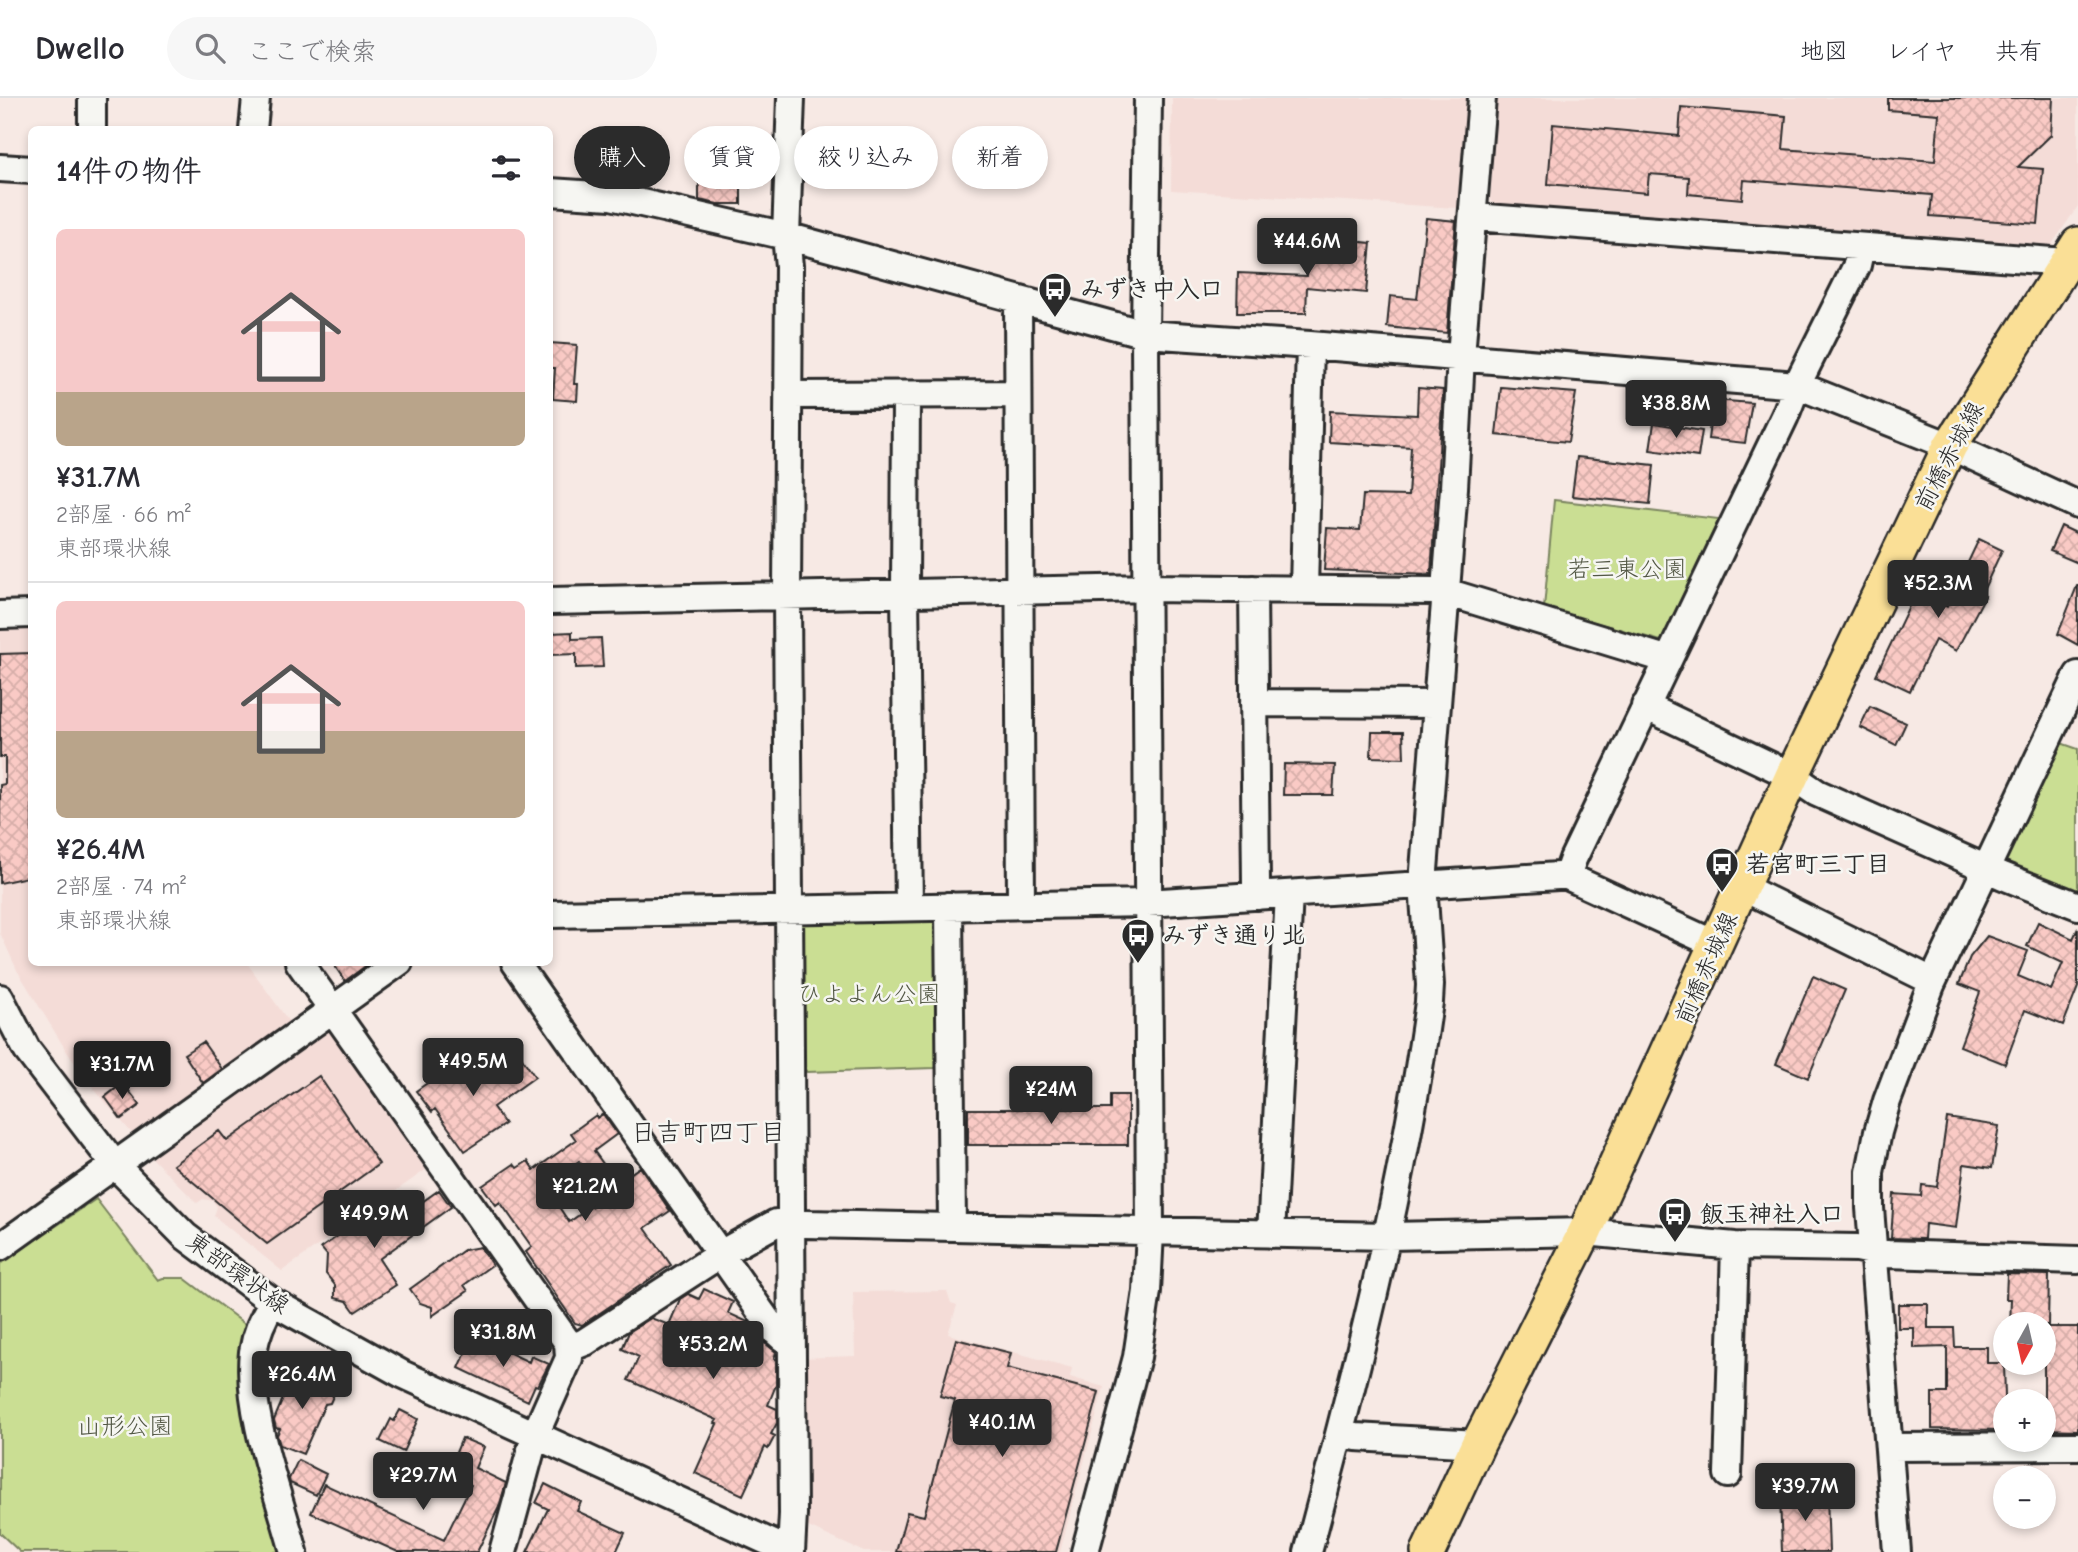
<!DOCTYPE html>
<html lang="ja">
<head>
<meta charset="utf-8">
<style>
  body { margin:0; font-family:"Comic Neue","Klee One",sans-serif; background:#f7f7f7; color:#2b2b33; height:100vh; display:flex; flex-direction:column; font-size:26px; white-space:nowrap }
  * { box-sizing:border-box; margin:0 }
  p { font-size:23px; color:#7c7c81 }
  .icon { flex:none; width:38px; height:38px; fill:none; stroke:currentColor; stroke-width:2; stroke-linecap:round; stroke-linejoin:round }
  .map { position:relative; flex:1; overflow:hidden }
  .sheet { position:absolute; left:28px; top:28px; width:525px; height:840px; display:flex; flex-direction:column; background:#fff; border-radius:10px; box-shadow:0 4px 10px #0003 }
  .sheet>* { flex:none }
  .banner { position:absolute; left:574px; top:28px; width:665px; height:63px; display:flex; gap:14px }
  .needle { width:46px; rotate:188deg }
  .controls { position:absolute; left:1993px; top:1214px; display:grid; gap:14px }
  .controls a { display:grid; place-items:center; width:63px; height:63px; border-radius:50%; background:#fff; box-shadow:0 4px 10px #0003; font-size:35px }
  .price { position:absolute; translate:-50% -60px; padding:0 16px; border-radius:7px; background:#2b2b2b; color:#fff; font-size:23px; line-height:46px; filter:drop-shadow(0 2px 4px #0008) }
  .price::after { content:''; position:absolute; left:50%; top:42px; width:21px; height:16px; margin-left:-10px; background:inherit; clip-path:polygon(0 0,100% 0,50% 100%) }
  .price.on { background:#222; color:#fff }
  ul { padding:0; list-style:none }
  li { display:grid; align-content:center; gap:14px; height:371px; padding:0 28px }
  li+li { border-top:2px solid #e1e1e2 }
  li span { display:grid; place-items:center; height:217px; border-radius:10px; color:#555 }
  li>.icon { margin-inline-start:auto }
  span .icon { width:126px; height:126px; fill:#fffc; stroke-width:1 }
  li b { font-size:30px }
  h2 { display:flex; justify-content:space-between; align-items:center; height:84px; padding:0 28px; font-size:30px }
  .pill { padding:0 24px; border-radius:32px; background:#fff; box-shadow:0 4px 10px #0003; font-size:24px; line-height:63px }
  .pill.on { background:#2b2b2b; color:#fff }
  header { display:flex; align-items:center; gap:42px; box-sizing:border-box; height:98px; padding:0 35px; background:#fff; border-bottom:2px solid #e1e1e2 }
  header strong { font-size:33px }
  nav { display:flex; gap:38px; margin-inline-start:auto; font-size:24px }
  .search { width:490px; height:63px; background:#f7f7f7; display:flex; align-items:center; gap:18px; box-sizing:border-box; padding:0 24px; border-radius:38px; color:#7c7c81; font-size:26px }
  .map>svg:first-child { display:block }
  .built { fill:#f4dcd7 }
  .park { fill:#cade93; stroke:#7a845f; stroke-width:2 }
  .building { fill:url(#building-cross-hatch); stroke:#2b2b2b; stroke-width:2; fill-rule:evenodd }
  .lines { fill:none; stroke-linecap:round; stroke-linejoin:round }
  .minor-casing { stroke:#2b2b2b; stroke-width:32 }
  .major-casing { stroke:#2b2b2b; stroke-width:38 }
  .minor { stroke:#f6f6f2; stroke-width:26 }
  .major { stroke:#fadf96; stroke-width:33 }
  .labels { text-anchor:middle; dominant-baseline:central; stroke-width:5; stroke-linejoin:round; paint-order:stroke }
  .poi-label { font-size:24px; font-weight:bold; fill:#2b2b2b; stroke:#f6f6f2; text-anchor:start }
  .street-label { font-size:24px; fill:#2b2b2b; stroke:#f6f6f2 }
  .park-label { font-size:24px; fill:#535845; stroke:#f6f6f2 }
  .neighbourhood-label { font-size:26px; fill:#2b2b2b; stroke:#f6f6f2 }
</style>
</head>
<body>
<header>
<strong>Dwello</strong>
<div class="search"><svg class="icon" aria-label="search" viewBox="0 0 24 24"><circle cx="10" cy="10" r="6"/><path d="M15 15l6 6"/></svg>ここで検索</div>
<nav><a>地図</a><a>レイヤ</a><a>共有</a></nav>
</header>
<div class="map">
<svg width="2078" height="1454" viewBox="0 0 2078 1454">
  <defs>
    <pattern id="building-cross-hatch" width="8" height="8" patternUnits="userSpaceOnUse" patternTransform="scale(1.75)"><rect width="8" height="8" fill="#facac5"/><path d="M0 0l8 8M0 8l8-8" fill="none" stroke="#d6aea9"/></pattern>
  </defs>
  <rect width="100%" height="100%" fill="#f7e9e4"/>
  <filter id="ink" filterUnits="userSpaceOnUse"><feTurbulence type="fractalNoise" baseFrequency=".0143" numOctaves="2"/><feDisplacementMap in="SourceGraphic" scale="14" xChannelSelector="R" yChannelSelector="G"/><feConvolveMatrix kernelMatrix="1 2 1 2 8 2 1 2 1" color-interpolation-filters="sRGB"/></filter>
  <g filter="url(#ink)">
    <!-- built -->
    <path class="built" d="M1172 0H1473L1465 103 1457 110 1171 92Z
      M1497 0H2078V108L2050 149 1494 106 1490 100Z
      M31 526 32 864 247 865 292 928 136 1040 88 984 67 954 17 872 0 835V527Z
      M321 932 332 934 427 1071 282 1173 214 1118 217 1109 213 1103 203 1101 197 1105 147 1055Z
      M947 1193 951 1205 957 1207 948 1236 1072 1270 1070 1279 1104 1289 1060 1454H864L804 1427 800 1260 855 1258 853 1194Z"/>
    <!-- park -->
    <path class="park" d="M1554 402 1719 421 1661 543 1544 510Z
      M2055 643 2078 651V794L1997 760Z
      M932 819 938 825 941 964 935 970 807 974 799 966V828L805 821Z
      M96 1101 158 1182 163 1180H184L246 1227 245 1270 285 1454H20L0 1435V1166Z"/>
    <!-- building -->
    <path class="building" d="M1888 0H2053L2051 37 2018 69 2043 71 2038 126 1930 118 1932 97 1744 82 1742 101 1688 96 1689 79 1649 76 1647 95 1548 86 1553 26 1679 38 1681 9 1786 18 1783 51 1935 63 1939 16 1888 12Z
      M699 54H741V106H718L699 102Z
      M1426 120 1456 123 1447 235 1387 229 1390 198 1417 201Z
      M1310 139 1371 145 1366 195 1307 189 1306 215H1237L1238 175 1307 178Z
      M550 245 577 247 574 286H578L577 303 553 301 555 270H550Z
      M1501 289 1576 295 1568 344 1496 337Z
      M1418 290 1443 292 1431 476 1324 472 1327 430 1360 432 1363 397 1408 398 1411 349 1329 344 1330 313 1417 317Z
      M1713 302 1752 305 1745 345 1708 341Z
      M1654 325 1702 333 1698 359 1650 352Z
      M1577 359 1654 367 1650 406 1572 398Z
      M2061 428 2078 436V465L2050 453Z
      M1979 441 2002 452 1981 497 1985 498 1956 553 1935 542 1910 593 1876 577 1916 493 1947 509Z
      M2077 488H2078V547L2058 536Z
      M572 534V541L601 540 603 569 576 570V556L550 557V535Z
      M32 555V778L0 785V687L5 686V659H0V556Z
      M1870 608 1906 625 1896 647 1860 629Z
      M1372 634H1403L1404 660 1371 659Z
      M1284 666 1335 667 1333 697H1283Z
      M2038 824 2073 841 2078 830V889L2063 927 2025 912 2005 966 1960 948 1980 894 1959 886 1970 859 1987 838 2028 853 2018 878 2051 892 2063 865 2027 848Z
      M332 864H371L345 883Z
      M1813 878 1845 892 1808 980 1776 966Z
      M203 944 222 971 203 985 184 956Z
      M520 957 535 979 493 1009 505 1026 465 1053 435 1011 432 1014 416 993 464 959 482 984Z
      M319 978 379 1066 267 1146 173 1067 219 1033 227 1043Z
      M123 985 140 1007 121 1021 105 999Z
      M1110 997H1128V1047H968V1011H1110Z
      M603 1016 617 1036 594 1053 617 1085 640 1069 652 1086 670 1113 645 1130 671 1167 582 1227 575 1225 526 1154 532 1149 500 1104 496 1107 482 1088 514 1066 517 1070 528 1063 534 1072 576 1042 571 1035 596 1017 597 1020ZM579 1063 605 1099 569 1124 545 1088Z
      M1947 1020 1999 1028 1992 1070 1964 1066 1956 1130 1925 1126 1924 1141 1891 1140 1894 1096 1921 1098 1922 1087 1937 1089Z
      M439 1092 451 1109 379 1161 396 1187 355 1214 347 1203 335 1200V1187L326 1176 327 1157 321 1150 386 1104 398 1121Z
      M480 1149 492 1167 464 1187 468 1193 432 1218V1209L420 1205 410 1191 464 1152Z
      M2007 1176 2049 1177 2048 1227H2010L2011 1201H2006Z
      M704 1191 733 1204 728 1215 750 1225 755 1233 752 1240 766 1246 776 1254 774 1261 776 1262V1287L768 1307 777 1311V1325L771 1336 775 1338 768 1351 765 1349 743 1397 695 1375 717 1326 715 1325 717 1322 628 1282 639 1259 622 1251 629 1234 651 1220 669 1227 680 1201 688 1196 699 1201Z
      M1898 1206H1928V1230H1954L1955 1249H1987V1265H2004L2006 1332 1932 1331V1295H1947V1249L1914 1250V1230H1898Z
      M2044 1229H2078V1332L2044 1331Z
      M480 1241 529 1264 531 1258 549 1266 538 1288 535 1287 528 1303 459 1270 471 1243Z
      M956 1241 1011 1255 1007 1270 1099 1294 1056 1454H896L907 1414 924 1418 955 1302 940 1298Z
      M317 1277 328 1281 334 1296 330 1305 325 1306 303 1356 280 1347 277 1337 280 1331 276 1330 274 1322 289 1286Z
      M400 1312 418 1321 403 1354 380 1343 391 1321 394 1323Z
      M462 1340 484 1349 475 1370 506 1385 499 1409 477 1454H398L311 1415 324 1386 444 1442 471 1387 447 1376Z
      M298 1362 326 1376 316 1397 290 1385 289 1381Z
      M545 1386 581 1404 577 1413 625 1435 616 1454H527L548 1411 536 1405Z
      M1827 1396 1829 1454H1782L1780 1398Z"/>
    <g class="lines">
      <defs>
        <path id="minor" d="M92 0V32
          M253 32 256 0
          M0 70 32 72
          M550 94 611 98 786 138 1145 236 1310 247 1797 287 1950 348 2078 407
          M1474 119 2065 164
          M1018 203 1021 807
          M789 297 1017 296
          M906 297 905 495 909 809
          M1253 491 1256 785 1258 798
          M1304 491 1310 247
          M550 503 1146 490 1433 493 1446 494 1659 559 1667 564
          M0 517 32 516
          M1254 605 1437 606
          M1645 608 1792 678 1817 695 2003 778 2078 808
          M1567 778 1573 761 1785 318 1797 287 1857 167 1861 149
          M1742 789 1924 879 1931 887
          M949 808 952 1128
          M550 816 1147 805 1558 778H1567L1717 847
          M299 864 568 1245 569 1260 535 1337 503 1454
          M515 864 773 1231 783 1240 791 1242
          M0 900 27 952 115 1067 185 1138 273 1204 402 1276 791 1454
          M1271 1136 1289 796
          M0 1149 399 864
          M273 1204C263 1219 256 1235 253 1254 246 1312 279 1397 294 1454
          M570 1250 585 1244 722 1155 776 1125 806 1126 1389 1138 1585 1134 1735 1148 1857 1150 1887 1156 2078 1162
          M1340 1335 1356 1339 1478 1346
          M1889 1349 2078 1348
          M1728 1376 1735 1148
          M791 1454 793 1416 787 498 789 168 786 138 791 0
          M1085 1454 1137 1259 1147 1193 1150 1134 1145 236 1148 0
          M1308 1454C1357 1272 1403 1092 1429 904L1430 887 1423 785 1454 390 1461 258 1482 0
          M1897 1454 1870 1110V1074L1878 1034 1887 1003 1931 887 2078 577"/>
        <path id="major" d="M1428 1454 1478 1346 1585 1134 1792 678 1950 348 2078 146"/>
      </defs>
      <!-- minor casing -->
      <use href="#minor" class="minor-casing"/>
      <!-- major casing -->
      <use href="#major" class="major-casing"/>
      <!-- minor -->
      <use href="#minor" class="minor"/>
      <!-- major -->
      <use href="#major" class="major"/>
    </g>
  </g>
  <!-- icons -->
  <defs>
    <symbol id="bus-pin" viewBox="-11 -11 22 30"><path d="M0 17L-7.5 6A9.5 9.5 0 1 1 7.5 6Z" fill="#2b2b2b" stroke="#f6f6f2"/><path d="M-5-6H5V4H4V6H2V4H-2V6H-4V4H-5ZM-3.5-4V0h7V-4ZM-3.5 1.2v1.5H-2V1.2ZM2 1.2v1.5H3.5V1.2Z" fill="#fff"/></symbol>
  </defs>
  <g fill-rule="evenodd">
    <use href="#bus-pin" x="1036" y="172" width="38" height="52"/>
    <use href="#bus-pin" x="1703" y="747" width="38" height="52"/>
    <use href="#bus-pin" x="1119" y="818" width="38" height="52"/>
    <use href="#bus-pin" x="1656" y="1097" width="38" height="52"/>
  </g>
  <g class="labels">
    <!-- poi labels -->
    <g class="poi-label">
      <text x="1080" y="191">みずき中入口</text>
      <text x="1746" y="766">若宮町三丁目</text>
      <text x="1162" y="837">みずき通り北</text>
      <text x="1700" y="1116">飯玉神社入口</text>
    </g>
    <!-- street labels -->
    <g class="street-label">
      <text transform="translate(1949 358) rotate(-62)">前橋赤城線</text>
      <text transform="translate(1706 870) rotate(-66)">前橋赤城線</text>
      <text transform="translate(238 1175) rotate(36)">東部環状線</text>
    </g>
    <!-- park labels -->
    <g class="park-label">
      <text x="1627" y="471">若三東公園</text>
      <text x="869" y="896">ひよよん公園</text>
      <text x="125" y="1328">山形公園</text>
    </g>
    <!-- neighbourhood labels -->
    <g class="neighbourhood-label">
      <text x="708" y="1035">日吉町四丁目</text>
    </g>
  </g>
</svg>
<div class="controls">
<a><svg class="needle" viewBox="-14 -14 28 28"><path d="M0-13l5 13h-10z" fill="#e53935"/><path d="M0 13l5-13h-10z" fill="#7c7c81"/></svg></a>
<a>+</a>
<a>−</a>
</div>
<b class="price" style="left:1307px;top:180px">¥44.6M</b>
<b class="price" style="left:1676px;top:342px">¥38.8M</b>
<b class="price" style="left:1938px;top:522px">¥52.3M</b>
<b class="price" style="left:473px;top:1000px">¥49.5M</b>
<b class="price on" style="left:122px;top:1003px">¥31.7M</b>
<b class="price" style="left:1051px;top:1028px">¥24M</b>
<b class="price" style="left:585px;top:1125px">¥21.2M</b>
<b class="price" style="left:374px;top:1152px">¥49.9M</b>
<b class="price" style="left:503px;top:1271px">¥31.8M</b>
<b class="price" style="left:713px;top:1283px">¥53.2M</b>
<b class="price" style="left:302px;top:1313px">¥26.4M</b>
<b class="price" style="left:1002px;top:1361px">¥40.1M</b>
<b class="price" style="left:423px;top:1414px">¥29.7M</b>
<b class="price" style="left:1805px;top:1425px">¥39.7M</b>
<div class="banner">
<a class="pill on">購入</a>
<a class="pill">賃貸</a>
<a class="pill">絞り込み</a>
<a class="pill">新着</a>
</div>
<section class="sheet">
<h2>14件の物件<svg class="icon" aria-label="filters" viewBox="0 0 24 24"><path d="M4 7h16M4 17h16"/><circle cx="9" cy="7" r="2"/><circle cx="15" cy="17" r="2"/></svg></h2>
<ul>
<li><span style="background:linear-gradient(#f6c9c9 75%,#b9a48a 0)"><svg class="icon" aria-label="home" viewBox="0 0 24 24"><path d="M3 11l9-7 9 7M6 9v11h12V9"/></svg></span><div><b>¥31.7M</b><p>2部屋 · 66 m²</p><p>東部環状線</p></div></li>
<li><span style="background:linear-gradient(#f6c9c9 60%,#b9a48a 0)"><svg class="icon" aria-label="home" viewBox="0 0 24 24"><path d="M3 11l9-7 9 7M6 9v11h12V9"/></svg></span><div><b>¥26.4M</b><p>2部屋 · 74 m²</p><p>東部環状線</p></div></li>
</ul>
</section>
</div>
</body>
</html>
